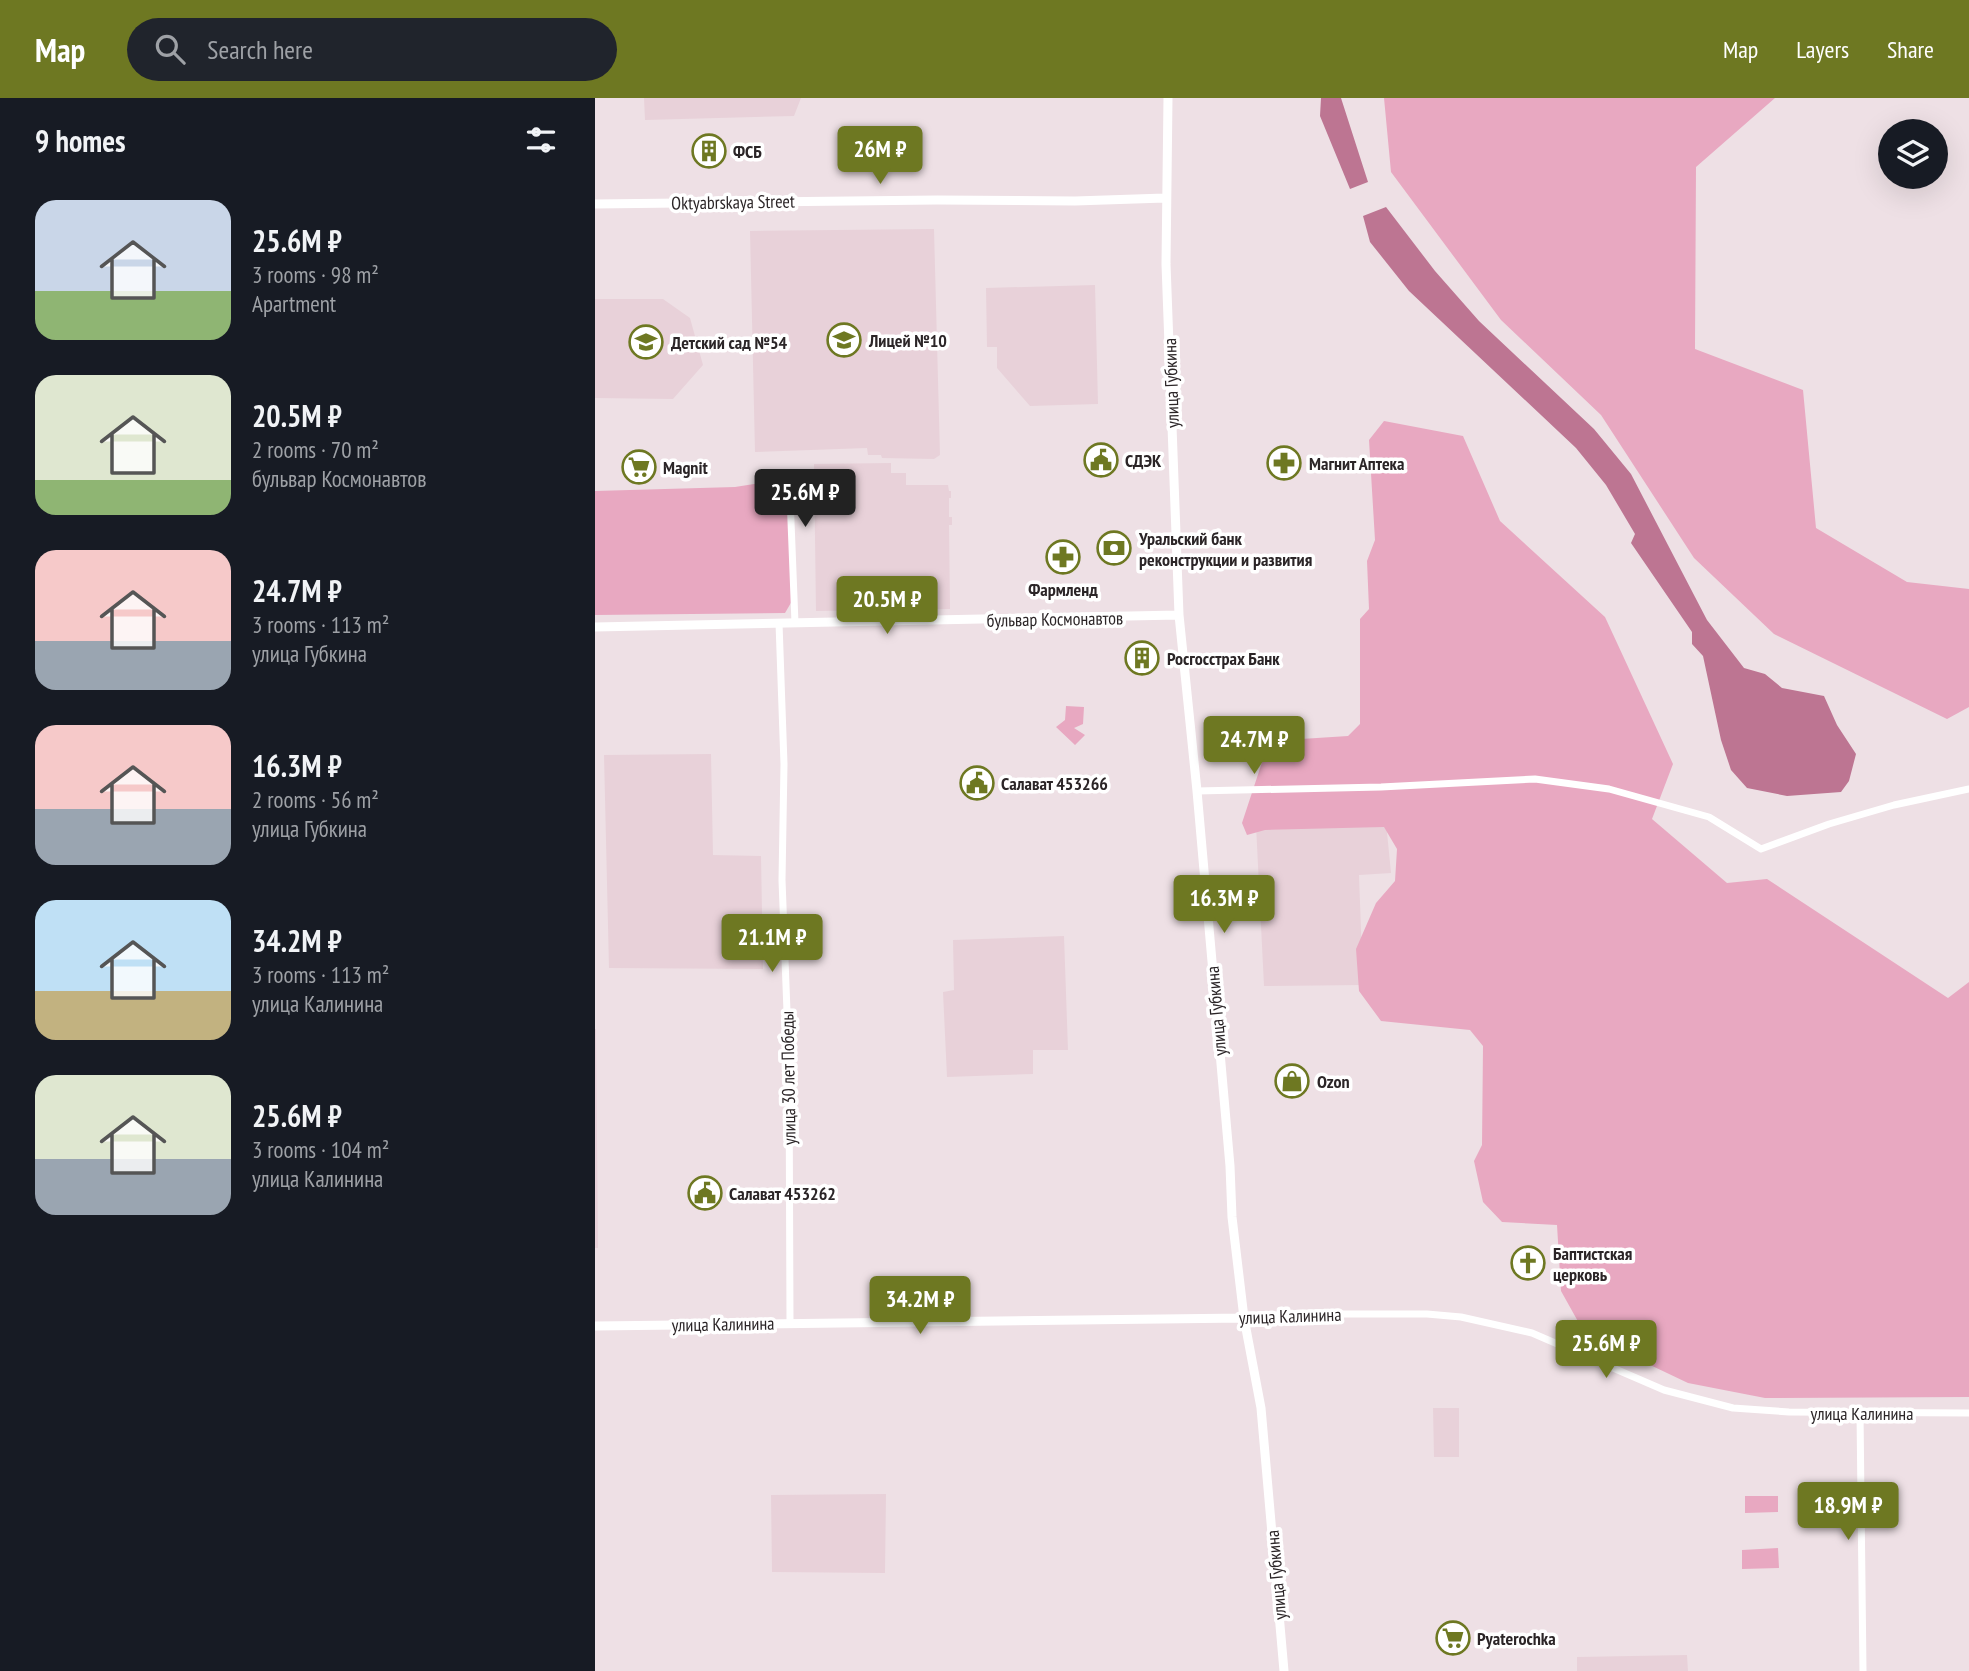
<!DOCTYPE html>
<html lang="en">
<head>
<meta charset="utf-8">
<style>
  body { margin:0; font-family:"PT Sans Narrow",sans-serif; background:#20242c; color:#f1f3f6; height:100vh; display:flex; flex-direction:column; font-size:26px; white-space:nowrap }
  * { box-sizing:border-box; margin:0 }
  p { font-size:23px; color:#9ea1a6 }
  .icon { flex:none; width:38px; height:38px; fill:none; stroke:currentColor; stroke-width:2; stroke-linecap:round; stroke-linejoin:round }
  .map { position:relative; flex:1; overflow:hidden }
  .details { display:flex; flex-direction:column; background:#171b24; width:595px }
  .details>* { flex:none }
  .fabs { position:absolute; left:1283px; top:21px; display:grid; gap:14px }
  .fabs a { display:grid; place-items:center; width:70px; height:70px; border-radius:50%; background:#171b24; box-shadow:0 7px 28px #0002; font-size:35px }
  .price { position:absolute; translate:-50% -60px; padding:0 16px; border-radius:7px; background:#6e7822; color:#fff; font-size:23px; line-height:46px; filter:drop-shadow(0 2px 4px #0008) }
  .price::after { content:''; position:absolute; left:50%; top:42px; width:21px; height:16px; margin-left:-10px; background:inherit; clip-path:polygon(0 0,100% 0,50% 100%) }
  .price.current { background:#222; color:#fff }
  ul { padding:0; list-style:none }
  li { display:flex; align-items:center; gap:21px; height:175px; padding:0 35px }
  li span { display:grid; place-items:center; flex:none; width:196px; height:140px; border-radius:21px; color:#555 }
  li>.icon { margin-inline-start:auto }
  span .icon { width:84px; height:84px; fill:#fffc; stroke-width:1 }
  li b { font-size:30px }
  h2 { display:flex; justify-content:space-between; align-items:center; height:84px; padding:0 35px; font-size:30px }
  header { display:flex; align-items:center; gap:42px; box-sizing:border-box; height:98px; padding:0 35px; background:#6e7822; color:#fff }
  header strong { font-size:33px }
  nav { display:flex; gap:38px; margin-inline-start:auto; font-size:24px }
  .search { width:490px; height:63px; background:#20242c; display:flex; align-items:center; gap:18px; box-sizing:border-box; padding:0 24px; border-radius:38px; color:#9ea1a6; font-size:26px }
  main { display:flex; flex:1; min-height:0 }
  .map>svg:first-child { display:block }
  .built { fill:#e8d1d9 }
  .green { fill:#e8a8c1 }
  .water { fill:#bd7592 }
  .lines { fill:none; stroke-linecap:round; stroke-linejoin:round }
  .minor { stroke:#fff; stroke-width:7 }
  .tertiary { stroke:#fff; stroke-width:9 }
  .labels { text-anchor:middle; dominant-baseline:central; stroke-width:7; stroke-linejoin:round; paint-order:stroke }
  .poi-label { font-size:18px; font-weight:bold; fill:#2b2527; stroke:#fff; text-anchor:start }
  .street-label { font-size:18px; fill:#2b2527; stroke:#fff }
</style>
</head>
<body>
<header>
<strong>Map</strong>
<div class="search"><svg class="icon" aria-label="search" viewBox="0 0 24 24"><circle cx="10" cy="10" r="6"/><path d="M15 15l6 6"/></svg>Search here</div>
<nav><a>Map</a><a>Layers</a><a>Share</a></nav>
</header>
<main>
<section class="details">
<h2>9 homes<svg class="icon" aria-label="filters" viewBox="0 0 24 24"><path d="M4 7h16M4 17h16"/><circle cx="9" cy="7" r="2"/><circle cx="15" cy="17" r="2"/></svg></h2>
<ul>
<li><span style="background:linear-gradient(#c9d6e8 65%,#8fb573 0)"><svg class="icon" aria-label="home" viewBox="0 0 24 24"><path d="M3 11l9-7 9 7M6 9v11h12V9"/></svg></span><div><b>25.6M ₽</b><p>3 rooms · 98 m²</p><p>Apartment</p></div></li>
<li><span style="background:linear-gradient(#dfe7d0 75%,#8fb573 0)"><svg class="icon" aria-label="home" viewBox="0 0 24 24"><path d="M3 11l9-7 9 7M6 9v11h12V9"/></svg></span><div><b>20.5M ₽</b><p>2 rooms · 70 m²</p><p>бульвар Космонавтов</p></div></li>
<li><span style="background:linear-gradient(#f6c9c9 65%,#9aa5b1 0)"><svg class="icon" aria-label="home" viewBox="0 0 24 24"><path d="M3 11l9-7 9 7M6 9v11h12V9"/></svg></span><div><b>24.7M ₽</b><p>3 rooms · 113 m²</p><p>улица Губкина</p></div></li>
<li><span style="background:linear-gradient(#f6c9c9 60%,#9aa5b1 0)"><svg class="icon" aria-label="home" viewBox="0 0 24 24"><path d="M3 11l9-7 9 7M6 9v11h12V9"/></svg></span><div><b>16.3M ₽</b><p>2 rooms · 56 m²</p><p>улица Губкина</p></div></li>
<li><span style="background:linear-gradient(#bfe0f5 65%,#c2b280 0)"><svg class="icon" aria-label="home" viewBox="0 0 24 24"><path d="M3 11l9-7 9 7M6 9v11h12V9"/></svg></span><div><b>34.2M ₽</b><p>3 rooms · 113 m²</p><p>улица Калинина</p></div></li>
<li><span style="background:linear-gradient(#dfe7d0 60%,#9aa5b1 0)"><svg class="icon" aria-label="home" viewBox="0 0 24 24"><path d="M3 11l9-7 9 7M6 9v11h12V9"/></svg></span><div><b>25.6M ₽</b><p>3 rooms · 104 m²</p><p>улица Калинина</p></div></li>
</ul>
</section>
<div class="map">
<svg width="1374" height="1573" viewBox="0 0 1374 1573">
  <rect width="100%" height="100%" fill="#eee0e5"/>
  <!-- built -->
  <path class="built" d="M49 0H206L199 18 50 22Z
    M339 131 345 357 339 361 287 360 286 357H273L272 350 160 354 155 133Z
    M500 187 503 306 435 308 402 270V249H392L391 190Z
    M0 201H68L95 220 108 267 78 301 0 300Z
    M296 365V375H311V387H353L354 393H356V400H354V419H357V427H354L355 511 221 513 219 366Z
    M116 656 118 757 166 758 168 871 14 870 9 657Z
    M791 724 796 775 764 777 768 887 669 888 661 727Z
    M469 838 473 952H438V976L352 979 348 894 359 892 358 842Z
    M0 931H1L3 1150H0Z
    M838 1310H864V1359H839Z
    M291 1396 290 1475 177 1474 176 1397Z
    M1092 1557 1093 1573H982V1559Z"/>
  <!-- green -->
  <path class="green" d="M789 0H1180L1101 69 1100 251 1208 292 1221 430 1312 484 1374 491V609L1352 621 1179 536 1099 460 1006 317 906 222 796 74Z
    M789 323 868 338 905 423 1010 519 1078 666 1057 721 1132 785 1172 781 1353 900 1374 884V1299L1170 1300 1093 1285 990 1236 966 1193 962 1127 907 1124 888 1104 879 1063 887 1047 888 948 875 932 786 923 764 893 761 851 781 805 800 783 802 751 789 729 670 732 652 737 647 725 674 643 753 638 765 626V521L774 511 772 463 780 442 774 342Z
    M159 386 183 388 192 397 197 503 190 515 0 517V393L140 389Z
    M471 608 489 609 488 626 479 630 490 637 480 647 461 629 470 622Z
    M1150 1398H1183V1414L1150 1415Z
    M1183 1450 1184 1470 1147 1471V1452Z"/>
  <!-- water -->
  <path class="water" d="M726 0H746L773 84 755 91 725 18Z
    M791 109 840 173 884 223 999 331 1036 376 1112 522 1149 570 1170 576 1187 590 1229 598 1242 627 1261 656 1254 683 1246 694 1192 698 1152 690 1136 672 1126 642 1108 558 1097 546V534L1036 445 1040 436 1011 387 981 350 814 193 775 144 768 118Z"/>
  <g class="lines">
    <!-- minor -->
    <path class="minor" d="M168 383 188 384 195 398 200 525
      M184 525 189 666 187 782 194 966 195 1225
      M602 693 786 689 940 681 1014 691 1114 719 1166 751 1234 726 1299 707 1374 691
      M649 1220 691 1216H832L866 1219 937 1235 1069 1292 1138 1310 1194 1314 1374 1315
      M1265 1315 1268 1573"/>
    <!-- tertiary -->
    <path class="tertiary" d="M573 0 571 166 584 517 602 693 635 1068 637 1119 649 1220 666 1310 689 1573
      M0 106 342 102 480 103 570 100
      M0 529 584 517
      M0 1228 649 1220"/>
  </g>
  <!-- icons -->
  <defs>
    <symbol id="building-ring" viewBox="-11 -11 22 22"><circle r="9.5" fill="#fff" stroke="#6e7822" stroke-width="1.5"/><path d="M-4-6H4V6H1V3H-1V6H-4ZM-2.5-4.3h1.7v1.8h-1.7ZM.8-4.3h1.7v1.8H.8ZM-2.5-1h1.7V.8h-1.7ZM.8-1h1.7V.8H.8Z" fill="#6e7822"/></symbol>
    <symbol id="school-ring" viewBox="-11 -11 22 22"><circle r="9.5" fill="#fff" stroke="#6e7822" stroke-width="1.5"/><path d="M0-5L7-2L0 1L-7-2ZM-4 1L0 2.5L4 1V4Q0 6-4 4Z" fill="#6e7822"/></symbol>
    <symbol id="civic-ring" viewBox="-11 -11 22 22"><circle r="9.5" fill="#fff" stroke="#6e7822" stroke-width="1.5"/><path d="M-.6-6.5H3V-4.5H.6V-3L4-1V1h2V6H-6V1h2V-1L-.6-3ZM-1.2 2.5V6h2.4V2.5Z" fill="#6e7822"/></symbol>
    <symbol id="pharmacy-ring" viewBox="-11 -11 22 22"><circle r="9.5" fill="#fff" stroke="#6e7822" stroke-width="1.5"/><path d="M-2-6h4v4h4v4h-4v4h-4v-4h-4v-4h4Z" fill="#6e7822"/></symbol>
    <symbol id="supermarket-ring" viewBox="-11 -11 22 22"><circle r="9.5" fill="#fff" stroke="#6e7822" stroke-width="1.5"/><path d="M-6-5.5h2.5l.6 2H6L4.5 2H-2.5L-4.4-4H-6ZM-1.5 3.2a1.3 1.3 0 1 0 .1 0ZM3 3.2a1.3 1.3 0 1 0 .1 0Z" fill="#6e7822"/></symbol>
    <symbol id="bank-ring" viewBox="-11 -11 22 22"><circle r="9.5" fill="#fff" stroke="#6e7822" stroke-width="1.5"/><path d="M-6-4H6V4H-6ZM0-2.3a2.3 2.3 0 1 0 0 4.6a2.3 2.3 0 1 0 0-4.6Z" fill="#6e7822"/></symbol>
    <symbol id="shop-ring" viewBox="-11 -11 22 22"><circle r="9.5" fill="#fff" stroke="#6e7822" stroke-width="1.5"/><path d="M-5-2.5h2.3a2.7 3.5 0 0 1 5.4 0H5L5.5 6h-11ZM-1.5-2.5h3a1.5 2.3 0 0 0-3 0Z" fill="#6e7822"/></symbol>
    <symbol id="church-ring" viewBox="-11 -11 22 22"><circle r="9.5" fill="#fff" stroke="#6e7822" stroke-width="1.5"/><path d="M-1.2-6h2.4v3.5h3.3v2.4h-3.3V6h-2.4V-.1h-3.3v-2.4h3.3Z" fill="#6e7822"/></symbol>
  </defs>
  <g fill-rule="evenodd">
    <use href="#building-ring" x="95" y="34" width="38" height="38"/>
    <use href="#school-ring" x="230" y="223" width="38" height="38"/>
    <use href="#school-ring" x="32" y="225" width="38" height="38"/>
    <use href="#civic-ring" x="487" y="343" width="38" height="38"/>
    <use href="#pharmacy-ring" x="670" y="346" width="38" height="38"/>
    <use href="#supermarket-ring" x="25" y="350" width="38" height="38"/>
    <use href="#bank-ring" x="500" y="431" width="38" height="38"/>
    <use href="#pharmacy-ring" x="449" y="440" width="38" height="38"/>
    <use href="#building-ring" x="528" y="541" width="38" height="38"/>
    <use href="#civic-ring" x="363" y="666" width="38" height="38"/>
    <use href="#shop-ring" x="678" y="964" width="38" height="38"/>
    <use href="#civic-ring" x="91" y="1076" width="38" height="38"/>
    <use href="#church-ring" x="914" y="1146" width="38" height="38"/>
    <use href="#supermarket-ring" x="839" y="1521" width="38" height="38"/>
  </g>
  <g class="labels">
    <!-- poi labels -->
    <g class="poi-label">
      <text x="138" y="53">ФСБ</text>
      <text x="274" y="242">Лицей №10</text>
      <text x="76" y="244">Детский сад №54</text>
      <text x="530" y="362">СДЭК</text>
      <text x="714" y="365">Магнит Аптека</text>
      <text x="68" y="369">Magnit</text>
      <text x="544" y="440">Уральский банк<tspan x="544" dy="21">реконструкции и развития</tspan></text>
      <text x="468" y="491" text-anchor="middle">Фармленд</text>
      <text x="572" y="560">Росгосстрах Банк</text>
      <text x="406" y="685">Салават 453266</text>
      <text x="722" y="983">Ozon</text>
      <text x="134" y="1095">Салават 453262</text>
      <text x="958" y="1155">Баптистская<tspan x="958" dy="21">церковь</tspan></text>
      <text x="882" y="1540">Pyaterochka</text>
    </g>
    <!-- street labels -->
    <g class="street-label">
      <text transform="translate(138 104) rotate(-1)">Oktyabrskaya Street</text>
      <text transform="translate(576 285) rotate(-92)">улица Губкина</text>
      <text transform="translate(460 521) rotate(-1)">бульвар Космонавтов</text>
      <text transform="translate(621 913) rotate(-95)">улица Губкина</text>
      <text transform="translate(193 980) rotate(-91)">улица 30 лет Победы</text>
      <text transform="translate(695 1218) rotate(-2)">улица Калинина</text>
      <text transform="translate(128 1226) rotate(-1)">улица Калинина</text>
      <text x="1267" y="1315">улица Калинина</text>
      <text transform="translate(681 1477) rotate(-95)">улица Губкина</text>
    </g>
  </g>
</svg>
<div class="fabs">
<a><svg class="icon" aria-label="layers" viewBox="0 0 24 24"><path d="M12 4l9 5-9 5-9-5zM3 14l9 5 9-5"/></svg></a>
</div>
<b class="price" style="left:285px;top:88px">26M ₽</b>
<b class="price current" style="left:210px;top:431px">25.6M ₽</b>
<b class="price" style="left:292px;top:538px">20.5M ₽</b>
<b class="price" style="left:659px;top:678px">24.7M ₽</b>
<b class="price" style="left:629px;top:837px">16.3M ₽</b>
<b class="price" style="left:177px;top:876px">21.1M ₽</b>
<b class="price" style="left:325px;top:1238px">34.2M ₽</b>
<b class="price" style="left:1011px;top:1282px">25.6M ₽</b>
<b class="price" style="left:1253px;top:1444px">18.9M ₽</b>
</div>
</main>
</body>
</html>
